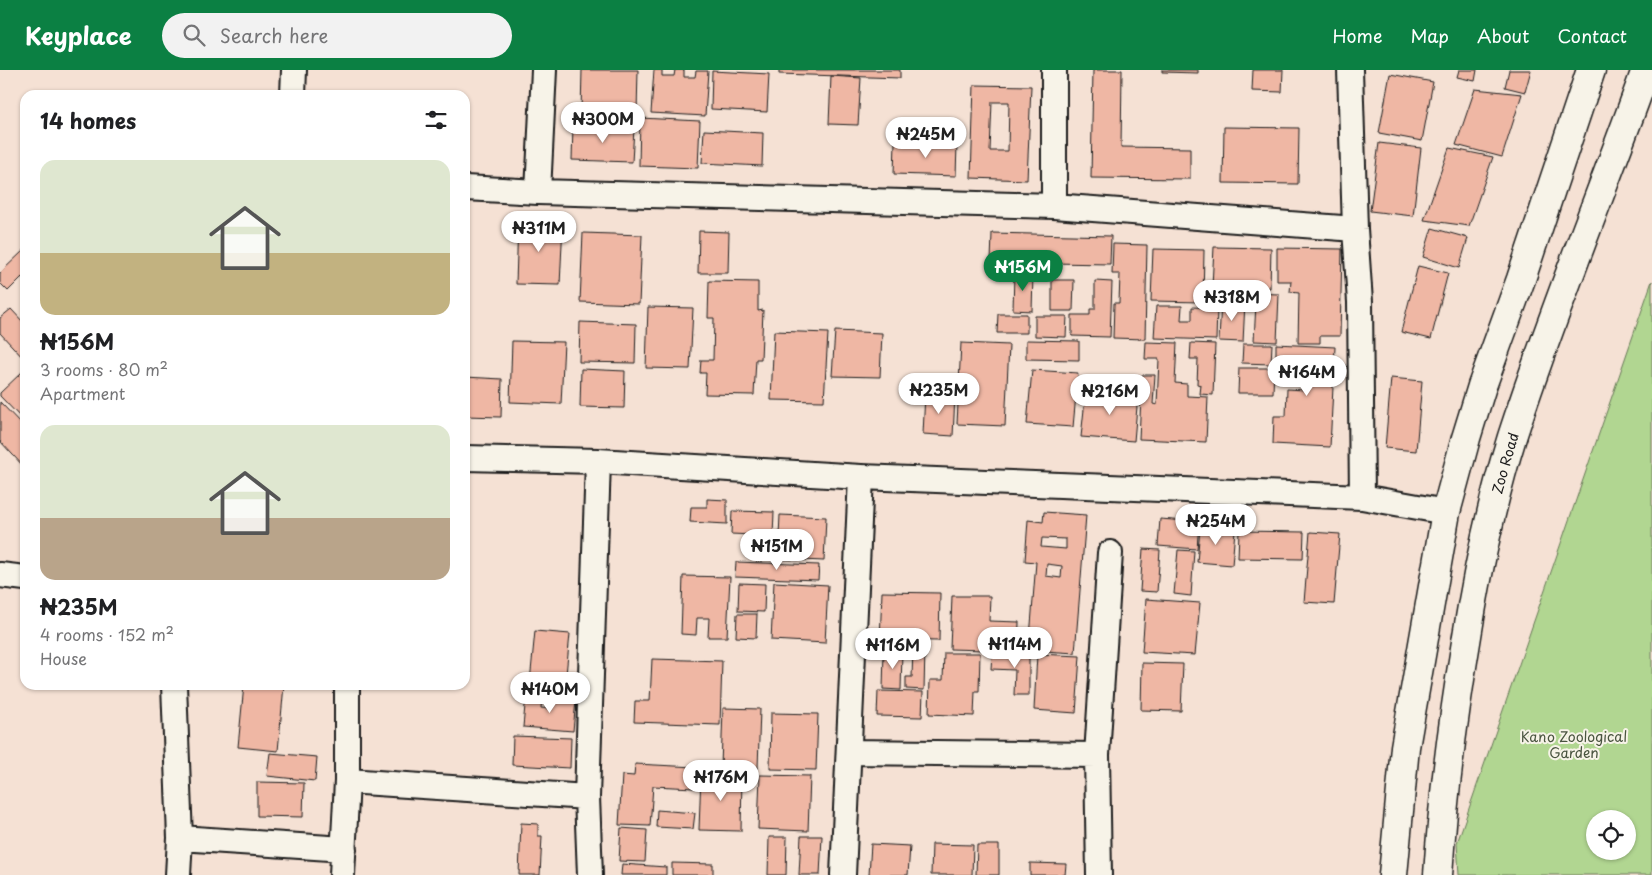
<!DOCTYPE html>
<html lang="en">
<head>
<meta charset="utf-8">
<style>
  body { margin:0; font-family:"Playpen Sans",sans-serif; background:#f2f2f2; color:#202124; height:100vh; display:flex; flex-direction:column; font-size:19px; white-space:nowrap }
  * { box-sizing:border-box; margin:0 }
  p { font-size:16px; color:#757577 }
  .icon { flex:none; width:28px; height:28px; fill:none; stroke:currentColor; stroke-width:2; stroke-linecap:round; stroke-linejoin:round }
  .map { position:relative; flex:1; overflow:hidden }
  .panel { position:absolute; left:20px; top:20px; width:450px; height:600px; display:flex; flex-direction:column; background:#fff; border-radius:15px; box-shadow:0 1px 4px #0004 }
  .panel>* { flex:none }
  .buttons { position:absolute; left:1586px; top:740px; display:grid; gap:10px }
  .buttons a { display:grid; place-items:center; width:50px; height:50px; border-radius:50%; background:#fff; box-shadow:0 1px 4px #0004; font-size:25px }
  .price { position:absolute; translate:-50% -42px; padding:0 11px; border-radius:18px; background:#fff; color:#222; font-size:16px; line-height:32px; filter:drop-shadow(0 1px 2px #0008) }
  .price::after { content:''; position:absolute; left:50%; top:30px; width:15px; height:11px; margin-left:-8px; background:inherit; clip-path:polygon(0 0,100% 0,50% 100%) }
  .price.active { background:#0b8043; color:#fff }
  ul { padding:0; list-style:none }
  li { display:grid; align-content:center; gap:10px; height:265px; padding:0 20px }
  li span { display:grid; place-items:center; height:155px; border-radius:15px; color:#555 }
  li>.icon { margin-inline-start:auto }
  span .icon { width:90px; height:90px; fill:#fffc; stroke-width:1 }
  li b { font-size:21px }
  h2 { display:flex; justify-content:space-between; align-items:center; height:60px; padding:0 20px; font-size:21px }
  header { display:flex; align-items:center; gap:30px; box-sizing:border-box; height:70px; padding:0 25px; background:#0b8043; color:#fff }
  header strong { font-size:24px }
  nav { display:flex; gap:28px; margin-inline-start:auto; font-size:18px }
  .search { width:350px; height:45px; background:#f2f2f2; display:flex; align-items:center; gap:12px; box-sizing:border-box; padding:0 18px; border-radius:28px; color:#757577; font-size:19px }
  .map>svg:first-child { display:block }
  .green { fill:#b1d691; stroke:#667956; fill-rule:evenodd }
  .building { fill:#efb7a4; stroke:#1c1c1c; fill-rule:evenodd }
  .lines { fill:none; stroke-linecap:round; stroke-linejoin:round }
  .minor-casing { stroke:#1c1c1c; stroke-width:28 }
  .secondary-casing { stroke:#1c1c1c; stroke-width:31 }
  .minor { stroke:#f7f3e8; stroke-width:24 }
  .secondary { stroke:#f7f3e8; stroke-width:28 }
  .labels { text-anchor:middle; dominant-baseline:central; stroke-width:4; stroke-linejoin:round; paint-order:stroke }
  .street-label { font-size:14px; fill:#1c1c1c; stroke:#f7f3e8 }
  .park-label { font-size:14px; fill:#49543f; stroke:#f7f3e8 }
</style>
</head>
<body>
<header>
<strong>Keyplace</strong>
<div class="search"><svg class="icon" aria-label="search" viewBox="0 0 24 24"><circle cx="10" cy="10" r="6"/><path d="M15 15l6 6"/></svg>Search here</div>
<nav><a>Home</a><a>Map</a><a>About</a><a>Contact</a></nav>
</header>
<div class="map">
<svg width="1652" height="805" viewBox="0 0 1652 805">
  <rect width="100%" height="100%" fill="#f5e1d4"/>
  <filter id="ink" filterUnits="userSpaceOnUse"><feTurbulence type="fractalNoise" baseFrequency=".02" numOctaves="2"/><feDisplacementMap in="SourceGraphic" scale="10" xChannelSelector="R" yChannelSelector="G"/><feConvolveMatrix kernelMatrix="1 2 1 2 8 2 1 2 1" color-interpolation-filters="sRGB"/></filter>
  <g filter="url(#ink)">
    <!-- green -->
    <path class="green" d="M1652 211V805H1459L1457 773ZM1595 749H1628V781H1595Z"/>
    <!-- building -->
    <path class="building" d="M582 0H638L637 42 581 41Z
      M654 0H662V6H674L675 0H684V7H695L696 1H708L705 46 651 43Z
      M779 0H900V8L779 4Z
      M1093 0H1122L1121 77 1190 78V109L1091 108Z
      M1162 0H1198V3L1162 2Z
      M1253 0H1283L1282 22 1252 21Z
      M1459 0H1477L1475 11 1457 7Z
      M1509 0H1531L1525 22 1505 17Z
      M712 1 769 4 767 42 711 39Z
      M1390 4 1433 12 1422 71 1379 63Z
      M831 6 861 8 858 55 829 54Z
      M974 15 1031 16 1027 110 971 108ZM992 32H1009L1008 81H990Z
      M1475 19 1522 24 1502 87 1456 75Z
      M640 48 700 51 698 98 639 96Z
      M573 57 634 58 632 92 572 90Z
      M1224 57 1299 58 1298 114 1223 113Z
      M704 60 763 63 762 96 702 93Z
      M895 72 957 74 956 106 894 104Z
      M1379 73 1421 78 1413 146 1370 141Z
      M1449 78 1493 87 1469 156 1424 150Z
      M518 152 563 153 560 215 516 214Z
      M1432 158 1468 168 1459 198 1423 187Z
      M699 161 729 162 728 203H698Z
      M583 163 642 165 639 234 580 232Z
      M992 163 1111 166 1110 194 991 192Z
      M1113 174 1147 175 1145 269 1113 268 1114 233H1119L1120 204H1112Z
      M1214 177 1271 178 1270 218 1212 217Z
      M1277 178 1342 179 1340 266H1320V273H1298L1299 223 1290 222 1291 211H1277Z
      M25 179V211L22 207 8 221 0 213V203Z
      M1153 179 1204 180 1203 232 1151 231Z
      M1418 196 1448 203 1431 269 1401 262Z
      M1014 204H1033L1032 241 1013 240Z
      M1052 210H1074L1073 241H1052Z
      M709 211 758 212V241L763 240 761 289H756L754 325 705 324 706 303H700L701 290H713L714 248H708Z
      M1095 211 1112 212 1110 267 1072 266V245H1090V239H1095Z
      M1248 223 1279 224 1277 272 1254 271 1256 233H1247Z
      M1221 231 1245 232 1243 272 1219 271Z
      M1156 236H1182L1181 250H1192V237L1217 238 1216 270 1154 268Z
      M648 237 693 238 690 299 646 298Z
      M11 239 25 254V290L0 263V248Z
      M998 244H1027V263H997Z
      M1035 246H1067L1066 267 1035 266Z
      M580 252 636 254 635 293 579 292Z
      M774 261 828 263 824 331 771 330Z
      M835 261 882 263 880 307 832 306Z
      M1026 270 1079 271V290L1026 289Z
      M512 271 564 272 561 334 510 332Z
      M1146 272 1177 273 1175 313 1187 314V326L1208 327 1206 372 1139 369 1142 305H1155L1153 334 1157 335 1159 289H1145Z
      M961 273 1009 275 1005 356 957 354Z
      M1191 273 1215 274 1213 325 1200 324 1201 315 1197 314 1198 289H1190Z
      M1243 274H1272L1271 294 1242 293Z
      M1276 274 1335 277 1330 377 1273 374 1274 346H1286L1287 319 1304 320V301H1310V298L1276 297Z
      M1239 298H1274L1273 323H1238Z
      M581 299 625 301 624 338 580 337Z
      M1032 300 1078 303 1073 357 1027 354Z
      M22 302 25 305V352L0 326V323Z
      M465 307 502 309 501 347 465 346Z
      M1391 308 1422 311 1416 381 1385 378Z
      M1086 321 1138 325 1134 371 1081 367Z
      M925 324 955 325 953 366 923 364Z
      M0 332 25 358V398L0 371Z
      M707 429 727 430V454L690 452 691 437H707Z
      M732 441 774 442 773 466 731 464Z
      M1044 442 1086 445 1075 583 1029 580 1036 492 1025 491 1028 450 1043 452ZM1042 468 1066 469V479L1041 477ZM1047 494 1062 496 1061 508 1046 506Z
      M780 445 826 447 824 491 778 489Z
      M1160 449 1199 452 1197 479 1158 476Z
      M1200 458 1235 460 1232 495 1197 492Z
      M1239 461 1304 462 1303 489 1238 488Z
      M1310 462 1340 464 1334 534 1304 532Z
      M1143 479 1160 480 1157 522 1140 521Z
      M1178 480 1194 481 1191 526 1174 524Z
      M736 492 819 495 818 510 735 507Z
      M683 506 730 507 727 567H708L709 548H697L696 565 681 564Z
      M774 512 828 515 825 573 771 570Z
      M739 513 765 514 764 542 738 541Z
      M882 522 940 523 939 571 880 570Z
      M952 526H990L989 551 1019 552 1018 581 950 579Z
      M1146 529 1200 533 1195 585 1142 582Z
      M737 544H757L756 568 736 567Z
      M535 561 570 564 564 625 529 622Z
      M913 579H925L924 620 906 619V607H912Z
      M884 581H902L901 620 883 619Z
      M944 583H980L979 621H975L974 646 929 644 930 610H943Z
      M992 583 1029 584V625H1014L1015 600 991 599Z
      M1037 584 1080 586 1076 643 1034 640Z
      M652 589 722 591 720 655 634 652 635 631H650Z
      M1142 593 1183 594 1181 641 1141 640Z
      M244 615H284L278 681 238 677Z
      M878 621 923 622 922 647 877 646Z
      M526 625 542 627 541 638 552 639 553 628 576 630 573 661 523 657Z
      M723 638 760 639 758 698 721 697Z
      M771 643 818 644 816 700 770 699Z
      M513 666 571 668 570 698 512 695Z
      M270 683 317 687 315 711 267 706Z
      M635 694 695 697 694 718 653 716 650 756 619 755 622 705 634 706Z
      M701 703 742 704 741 761 699 760Z
      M760 705 810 706 808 761 758 759Z
      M257 712 304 713 303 747 257 746Z
      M657 740 695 743 693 759 656 757Z
      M521 753 538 754V766H542L540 805H519Z
      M621 758 647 760 645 792 619 791Z
      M801 766H822L820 805H799Z
      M769 767H787L786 805H768Z
      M871 774 910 776 908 805H869Z
      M932 774 973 775 972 805H931Z
      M977 775H999V805H976Z
      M672 793 713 794V805H672Z
      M1030 793 1066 794 1065 805H1030Z
      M622 794 666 797V805H621Z"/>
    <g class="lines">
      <defs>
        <path id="minor" d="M1350 0 1355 159 1360 232 1362 427
          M293 25 294 0
          M465 118 538 122 1054 136 1355 159
          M538 122 544 0
          M1054 136V0
          M465 388 598 391 861 407 1362 427 1446 442
          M0 505 25 508
          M174 615 180 768 178 805
          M849 682 1097 685
          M347 711 587 727
          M180 768 344 779
          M342 805 347 711V615
          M590 805 587 727 598 391
          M843 805 861 407
          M1099 805 1097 685 1110 483"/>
        <path id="secondary" d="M1393 805 1405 677 1446 442 1466 368 1482 316 1521 209 1591 0
          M1438 805C1443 727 1453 649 1466 572 1477 503 1491 434 1512 367 1552 243 1602 123 1646 0"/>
      </defs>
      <!-- minor casing -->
      <use href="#minor" class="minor-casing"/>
      <!-- secondary casing -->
      <use href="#secondary" class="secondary-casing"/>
      <!-- minor -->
      <use href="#minor" class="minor"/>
      <!-- secondary -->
      <use href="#secondary" class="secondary"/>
    </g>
  </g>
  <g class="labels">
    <!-- street labels -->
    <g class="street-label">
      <text transform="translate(1505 393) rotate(-74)">Zoo Road</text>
    </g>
    <!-- park labels -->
    <g class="park-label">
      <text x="1574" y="666">Kano Zoological<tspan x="1574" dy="16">Garden</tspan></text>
    </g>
  </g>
</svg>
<div class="buttons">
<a><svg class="icon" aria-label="locate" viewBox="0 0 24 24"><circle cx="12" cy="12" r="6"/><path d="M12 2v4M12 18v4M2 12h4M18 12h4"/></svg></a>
</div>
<b class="price" style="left:603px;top:74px">₦300M</b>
<b class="price" style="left:926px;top:89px">₦245M</b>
<b class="price" style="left:539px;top:183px">₦311M</b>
<b class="price active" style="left:1023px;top:222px">₦156M</b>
<b class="price" style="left:1232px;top:252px">₦318M</b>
<b class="price" style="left:1307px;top:327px">₦164M</b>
<b class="price" style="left:939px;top:345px">₦235M</b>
<b class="price" style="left:1110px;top:346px">₦216M</b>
<b class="price" style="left:1216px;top:476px">₦254M</b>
<b class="price" style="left:777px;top:501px">₦151M</b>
<b class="price" style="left:1015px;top:599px">₦114M</b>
<b class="price" style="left:893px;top:600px">₦116M</b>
<b class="price" style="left:550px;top:644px">₦140M</b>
<b class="price" style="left:721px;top:732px">₦176M</b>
<section class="panel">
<h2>14 homes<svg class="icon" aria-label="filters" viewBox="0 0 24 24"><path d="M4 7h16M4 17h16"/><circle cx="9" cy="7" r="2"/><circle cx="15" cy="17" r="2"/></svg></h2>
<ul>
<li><span style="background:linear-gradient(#dfe7d0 60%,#c2b280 0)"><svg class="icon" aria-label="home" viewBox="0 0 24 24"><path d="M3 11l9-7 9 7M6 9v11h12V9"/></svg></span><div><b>₦156M</b><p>3 rooms · 80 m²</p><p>Apartment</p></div></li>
<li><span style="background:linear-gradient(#dfe7d0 60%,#b9a48a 0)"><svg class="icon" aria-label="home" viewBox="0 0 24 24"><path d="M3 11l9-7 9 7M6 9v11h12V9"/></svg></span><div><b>₦235M</b><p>4 rooms · 152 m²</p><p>House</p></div></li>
</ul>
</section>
</div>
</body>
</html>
